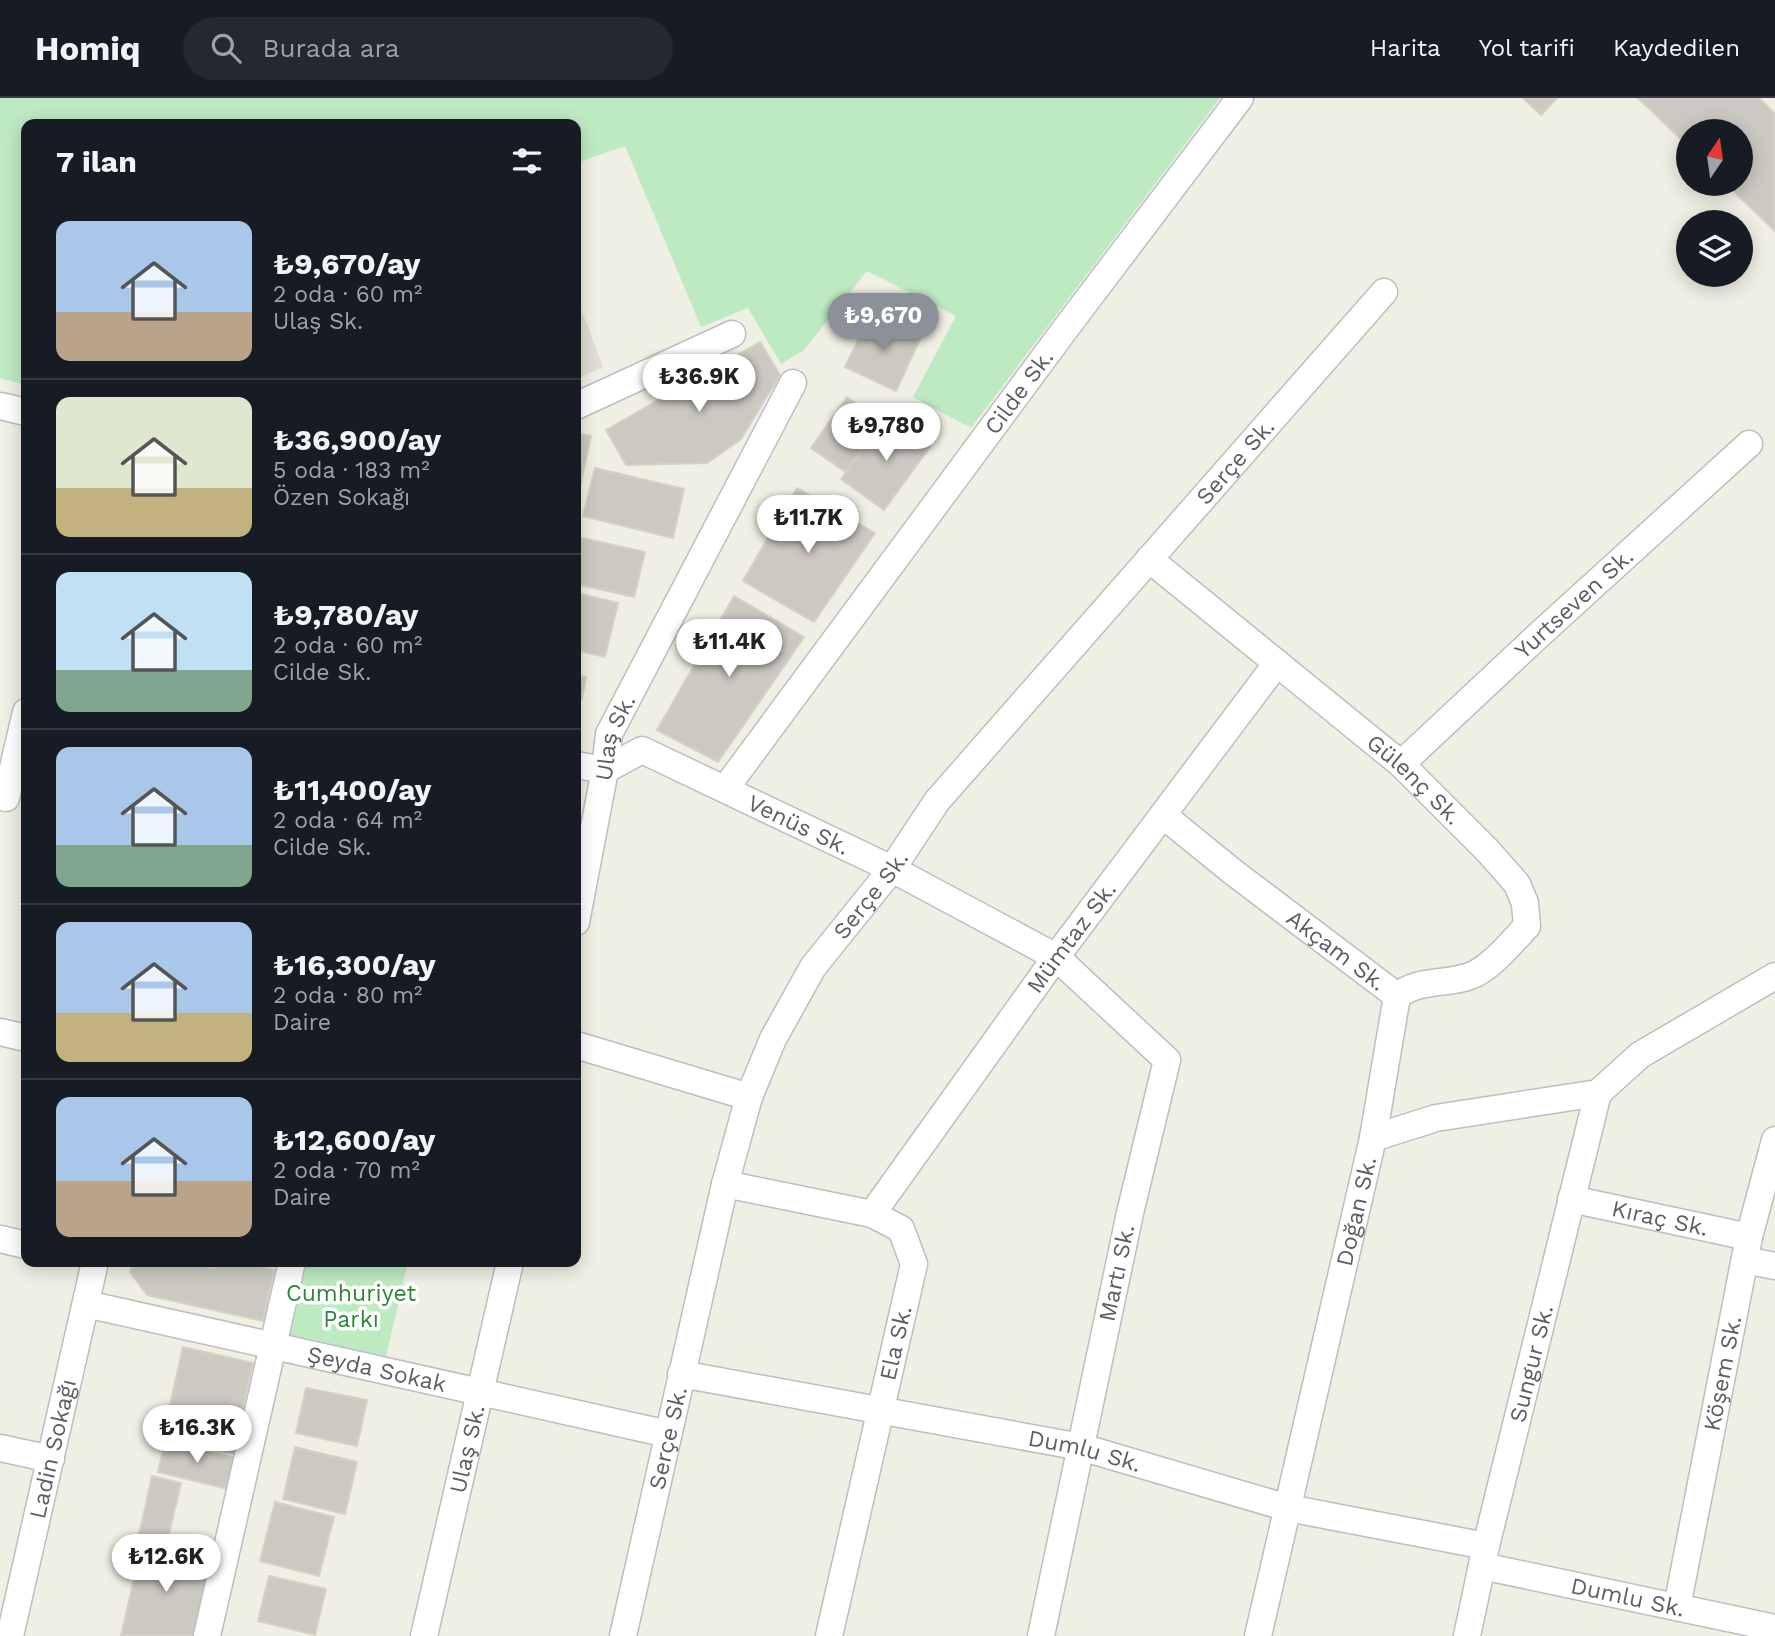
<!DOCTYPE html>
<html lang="tr">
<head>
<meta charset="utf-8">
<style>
  body { margin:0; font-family:"Work Sans",sans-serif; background:#242831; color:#f1f3f6; height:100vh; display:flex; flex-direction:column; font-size:26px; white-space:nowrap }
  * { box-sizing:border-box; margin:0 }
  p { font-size:23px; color:#9ea1a6 }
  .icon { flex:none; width:38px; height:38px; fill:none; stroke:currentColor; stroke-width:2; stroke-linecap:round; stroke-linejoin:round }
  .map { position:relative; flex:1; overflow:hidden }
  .side { position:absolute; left:21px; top:21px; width:560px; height:1148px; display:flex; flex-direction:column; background:#171b24; border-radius:14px; box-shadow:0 4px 18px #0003 }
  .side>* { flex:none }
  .needle { width:46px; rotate:13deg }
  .buttons { position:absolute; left:1676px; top:21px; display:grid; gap:14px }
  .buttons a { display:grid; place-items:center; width:77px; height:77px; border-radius:50%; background:#171b24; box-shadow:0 4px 18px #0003; font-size:35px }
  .price { position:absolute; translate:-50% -60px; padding:0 16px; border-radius:24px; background:#fff; color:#222; font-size:23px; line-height:46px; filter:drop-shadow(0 2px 4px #0008) }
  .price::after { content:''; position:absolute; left:50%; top:42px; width:21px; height:16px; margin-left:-10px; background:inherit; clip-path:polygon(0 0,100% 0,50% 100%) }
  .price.active { background:#8c9099; color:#fff }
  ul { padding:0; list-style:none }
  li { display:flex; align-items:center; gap:21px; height:175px; padding:0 35px }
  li+li { border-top:2px solid #363941 }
  li span { display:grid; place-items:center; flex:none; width:196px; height:140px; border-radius:14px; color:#555 }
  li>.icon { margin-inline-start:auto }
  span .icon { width:84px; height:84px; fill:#fffc; stroke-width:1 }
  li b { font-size:30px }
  h2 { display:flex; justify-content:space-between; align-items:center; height:84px; padding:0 35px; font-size:30px }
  header { display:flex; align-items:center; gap:42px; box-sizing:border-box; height:98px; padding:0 35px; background:#171b24; border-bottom:2px solid #363941 }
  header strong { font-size:33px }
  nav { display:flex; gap:38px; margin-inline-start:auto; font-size:24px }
  .search { width:490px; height:63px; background:#242831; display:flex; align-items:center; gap:18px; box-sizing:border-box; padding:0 24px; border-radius:38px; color:#9ea1a6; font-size:26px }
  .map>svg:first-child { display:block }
  .education { fill:#e0ded3 }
  .green { fill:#beeac2 }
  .building { fill:#cbc9c1; stroke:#d6d1c2; stroke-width:2 }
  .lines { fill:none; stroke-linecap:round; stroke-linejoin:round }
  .minor-casing { stroke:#bcbec4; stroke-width:29 }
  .minor { stroke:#fff; stroke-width:26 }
  .labels { text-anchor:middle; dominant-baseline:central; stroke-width:7; stroke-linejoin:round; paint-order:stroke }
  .street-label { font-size:23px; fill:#5c6066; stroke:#fff }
  .park-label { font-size:23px; fill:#2c8638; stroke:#fff }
</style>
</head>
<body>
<header>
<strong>Homiq</strong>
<div class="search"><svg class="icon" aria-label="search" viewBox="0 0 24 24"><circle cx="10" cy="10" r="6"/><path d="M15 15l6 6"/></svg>Burada ara</div>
<nav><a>Harita</a><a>Yol tarifi</a><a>Kaydedilen</a></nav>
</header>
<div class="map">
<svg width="1775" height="1538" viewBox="0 0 1775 1538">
  <rect width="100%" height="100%" fill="#f0efe4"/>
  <!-- education -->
  <path class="education" d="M576 197 603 269 576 281Z"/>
  <!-- green -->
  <path class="green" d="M0 0H1220L971 330 913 299 956 218 867 173 804 252 781 266 748 210 701 229 625 48 576 65V26H26V287L0 280Z
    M307 1164H408L385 1263 289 1241Z"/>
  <!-- building -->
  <path class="building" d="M1523 0H1557L1541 17Z
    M1638 0H1759L1775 16V133L1726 86H1741V33H1689V49Z
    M870 217 920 241 896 293 845 269Z
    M760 244 780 277 741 341 707 365 626 367 606 332Z
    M847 299 882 324 846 374 811 350Z
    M887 317 930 349 884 412 841 381Z
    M576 335 591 338 576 408Z
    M595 370 684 391 673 440 583 418Z
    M797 390 875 435 814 524 743 483Z
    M578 439 645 454 634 499 576 486Z
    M577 495 618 505 605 559 576 552Z
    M734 498 804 539 718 664 657 632Z
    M576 577 586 579 582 600 576 611Z
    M133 1164H183L215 1171 216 1164H239L274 1172 263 1223 147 1197 130 1174Z
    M183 1249 253 1265 240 1322 170 1307Z
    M306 1290 367 1302 357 1348 296 1335Z
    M202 1320 243 1329 237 1356 196 1347Z
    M165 1343 236 1360 228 1391 158 1374Z
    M295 1349 357 1364 345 1416 283 1401Z
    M152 1378 181 1385 167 1444 139 1437Z
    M275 1404 334 1419 319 1478 260 1463Z
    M142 1446 211 1462 194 1538H121Z
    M269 1478 326 1491 315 1537 258 1523Z"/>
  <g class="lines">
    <defs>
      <g id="minor">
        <path d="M0 308 26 314"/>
        <path d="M576 308 732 236"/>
        <path id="s1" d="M1149 461 1401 666 1487 752 1517 786 1525 805 1527 828C1512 844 1490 871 1470 878 1445 887 1418 881 1397 898"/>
        <path id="s2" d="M1401 666 1541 535 1749 346"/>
        <path id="s3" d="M576 667 605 672 642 652 892 771 1056 859 1167 962 1130 1115 1041 1538"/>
        <path id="s4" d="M725 691 1066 230 1240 0"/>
        <path d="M6 700 26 614"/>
        <path id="s5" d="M1163 717 1233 774 1397 898 1373 1040"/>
        <path id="s6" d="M576 824 605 672 609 636 793 285"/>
        <path d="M0 934 26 940"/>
        <path d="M576 947 749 999"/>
        <path d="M725 1086 872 1116 901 1131 914 1166 829 1538"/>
        <path id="s7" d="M1571 1101 1749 1139"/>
        <path id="s8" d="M872 1116 1056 859 1277 565"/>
        <path d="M0 1141 26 1147"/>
        <path d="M1745 1162 1775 1168"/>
        <path id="s9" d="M86 1206 668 1336"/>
        <path id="s10" d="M681 1276 1081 1349 1288 1410 1486 1448"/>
        <path d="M0 1350 51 1361"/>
        <path id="s11" d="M1482 1468 1775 1530"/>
        <path id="s12" d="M1677 1509 1749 1139 1775 1042"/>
        <path id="s13" d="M10 1538 95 1164"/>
        <path d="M207 1538 292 1164"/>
        <path id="s14" d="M424 1538 510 1164"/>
        <path id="s15" d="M623 1538 725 1086 749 999 773 941 813 869 892 771 937 703 1384 194"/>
        <path id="s16" d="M1258 1538 1373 1040 1436 1020 1598 995 1640 957 1775 878"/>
        <path id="s17" d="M1467 1538 1486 1448 1598 995"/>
      </g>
    </defs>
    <!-- minor casing -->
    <use href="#minor" class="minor-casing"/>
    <!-- minor -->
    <use href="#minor" class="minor"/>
  </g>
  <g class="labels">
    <!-- street labels -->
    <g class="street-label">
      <text stroke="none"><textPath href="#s4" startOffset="494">Cilde Sk.</textPath></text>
      <text stroke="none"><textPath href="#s15" startOffset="1358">Serçe Sk.</textPath></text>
      <text stroke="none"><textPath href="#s2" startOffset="236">Yurtseven Sk.</textPath></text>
      <text stroke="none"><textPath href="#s6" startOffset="189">Ulaş Sk.</textPath></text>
      <text stroke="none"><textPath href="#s1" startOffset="345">Gülenç Sk.</textPath></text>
      <text stroke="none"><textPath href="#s3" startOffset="245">Venüs Sk.</textPath></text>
      <text stroke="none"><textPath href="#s15" startOffset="791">Serçe Sk.</textPath></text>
      <text stroke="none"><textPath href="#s8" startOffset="341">Mümtaz Sk.</textPath></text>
      <text stroke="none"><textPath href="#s5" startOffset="220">Akçam Sk.</textPath></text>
      <text stroke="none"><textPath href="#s16" startOffset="436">Doğan Sk.</textPath></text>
      <text stroke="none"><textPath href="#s7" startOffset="91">Kıraç Sk.</textPath></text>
      <text transform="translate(1117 1175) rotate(-78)">Martı Sk.</text>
      <text transform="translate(896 1245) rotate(-77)">Ela Sk.</text>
      <text stroke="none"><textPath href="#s17" startOffset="280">Sungur Sk.</textPath></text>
      <text stroke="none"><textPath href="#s9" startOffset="298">Şeyda Sokak</textPath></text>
      <text stroke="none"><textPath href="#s12" startOffset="238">Köşem Sk.</textPath></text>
      <text stroke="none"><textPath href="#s15" startOffset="203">Serçe Sk.</textPath></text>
      <text stroke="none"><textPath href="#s13" startOffset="192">Ladin Sokağı</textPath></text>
      <text stroke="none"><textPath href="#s14" startOffset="192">Ulaş Sk.</textPath></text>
      <text stroke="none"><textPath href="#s10" startOffset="411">Dumlu Sk.</textPath></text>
      <text stroke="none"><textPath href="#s11" startOffset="149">Dumlu Sk.</textPath></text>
    </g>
    <!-- park labels -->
    <g class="park-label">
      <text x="351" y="1195">Cumhuriyet<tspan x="351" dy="26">Parkı</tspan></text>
    </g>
  </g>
</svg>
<div class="buttons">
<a><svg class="needle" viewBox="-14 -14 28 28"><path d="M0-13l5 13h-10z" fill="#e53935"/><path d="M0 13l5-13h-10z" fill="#9ea1a6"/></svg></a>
<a><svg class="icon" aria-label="layers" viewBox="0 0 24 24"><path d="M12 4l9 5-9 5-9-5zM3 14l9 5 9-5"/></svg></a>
</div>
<b class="price active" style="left:883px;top:255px">₺9,670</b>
<b class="price" style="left:699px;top:316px">₺36.9K</b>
<b class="price" style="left:886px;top:365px">₺9,780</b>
<b class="price" style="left:808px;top:457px">₺11.7K</b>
<b class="price" style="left:729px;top:581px">₺11.4K</b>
<b class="price" style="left:197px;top:1367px">₺16.3K</b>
<b class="price" style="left:166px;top:1496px">₺12.6K</b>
<section class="side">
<h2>7 ilan<svg class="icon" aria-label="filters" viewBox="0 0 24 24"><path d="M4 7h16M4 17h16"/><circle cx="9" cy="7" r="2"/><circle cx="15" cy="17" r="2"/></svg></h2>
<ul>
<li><span style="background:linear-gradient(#a9c7e8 65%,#b9a48a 0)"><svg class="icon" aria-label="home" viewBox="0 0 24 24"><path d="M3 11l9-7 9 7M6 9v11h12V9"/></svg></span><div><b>₺9,670/ay</b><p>2 oda · 60 m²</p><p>Ulaş Sk.</p></div></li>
<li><span style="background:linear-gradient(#dfe7d0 65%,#c2b280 0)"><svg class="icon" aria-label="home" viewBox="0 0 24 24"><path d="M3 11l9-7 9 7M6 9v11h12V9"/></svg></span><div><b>₺36,900/ay</b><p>5 oda · 183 m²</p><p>Özen Sokağı</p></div></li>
<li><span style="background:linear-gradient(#bfe0f5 70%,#7fa58c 0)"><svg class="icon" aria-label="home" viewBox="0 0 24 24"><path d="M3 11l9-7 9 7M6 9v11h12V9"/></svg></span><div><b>₺9,780/ay</b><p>2 oda · 60 m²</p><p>Cilde Sk.</p></div></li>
<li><span style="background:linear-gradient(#a9c7e8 70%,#7fa58c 0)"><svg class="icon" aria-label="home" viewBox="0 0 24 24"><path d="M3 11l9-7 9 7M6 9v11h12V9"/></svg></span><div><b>₺11,400/ay</b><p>2 oda · 64 m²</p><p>Cilde Sk.</p></div></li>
<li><span style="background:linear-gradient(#a9c7e8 65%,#c2b280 0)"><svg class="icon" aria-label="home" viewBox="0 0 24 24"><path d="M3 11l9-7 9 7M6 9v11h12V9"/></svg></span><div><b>₺16,300/ay</b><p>2 oda · 80 m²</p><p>Daire</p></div></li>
<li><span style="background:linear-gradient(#a9c7e8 60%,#b9a48a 0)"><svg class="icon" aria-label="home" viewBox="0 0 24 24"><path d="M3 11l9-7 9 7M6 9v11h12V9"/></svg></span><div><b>₺12,600/ay</b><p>2 oda · 70 m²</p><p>Daire</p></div></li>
</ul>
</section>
</div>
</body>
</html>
